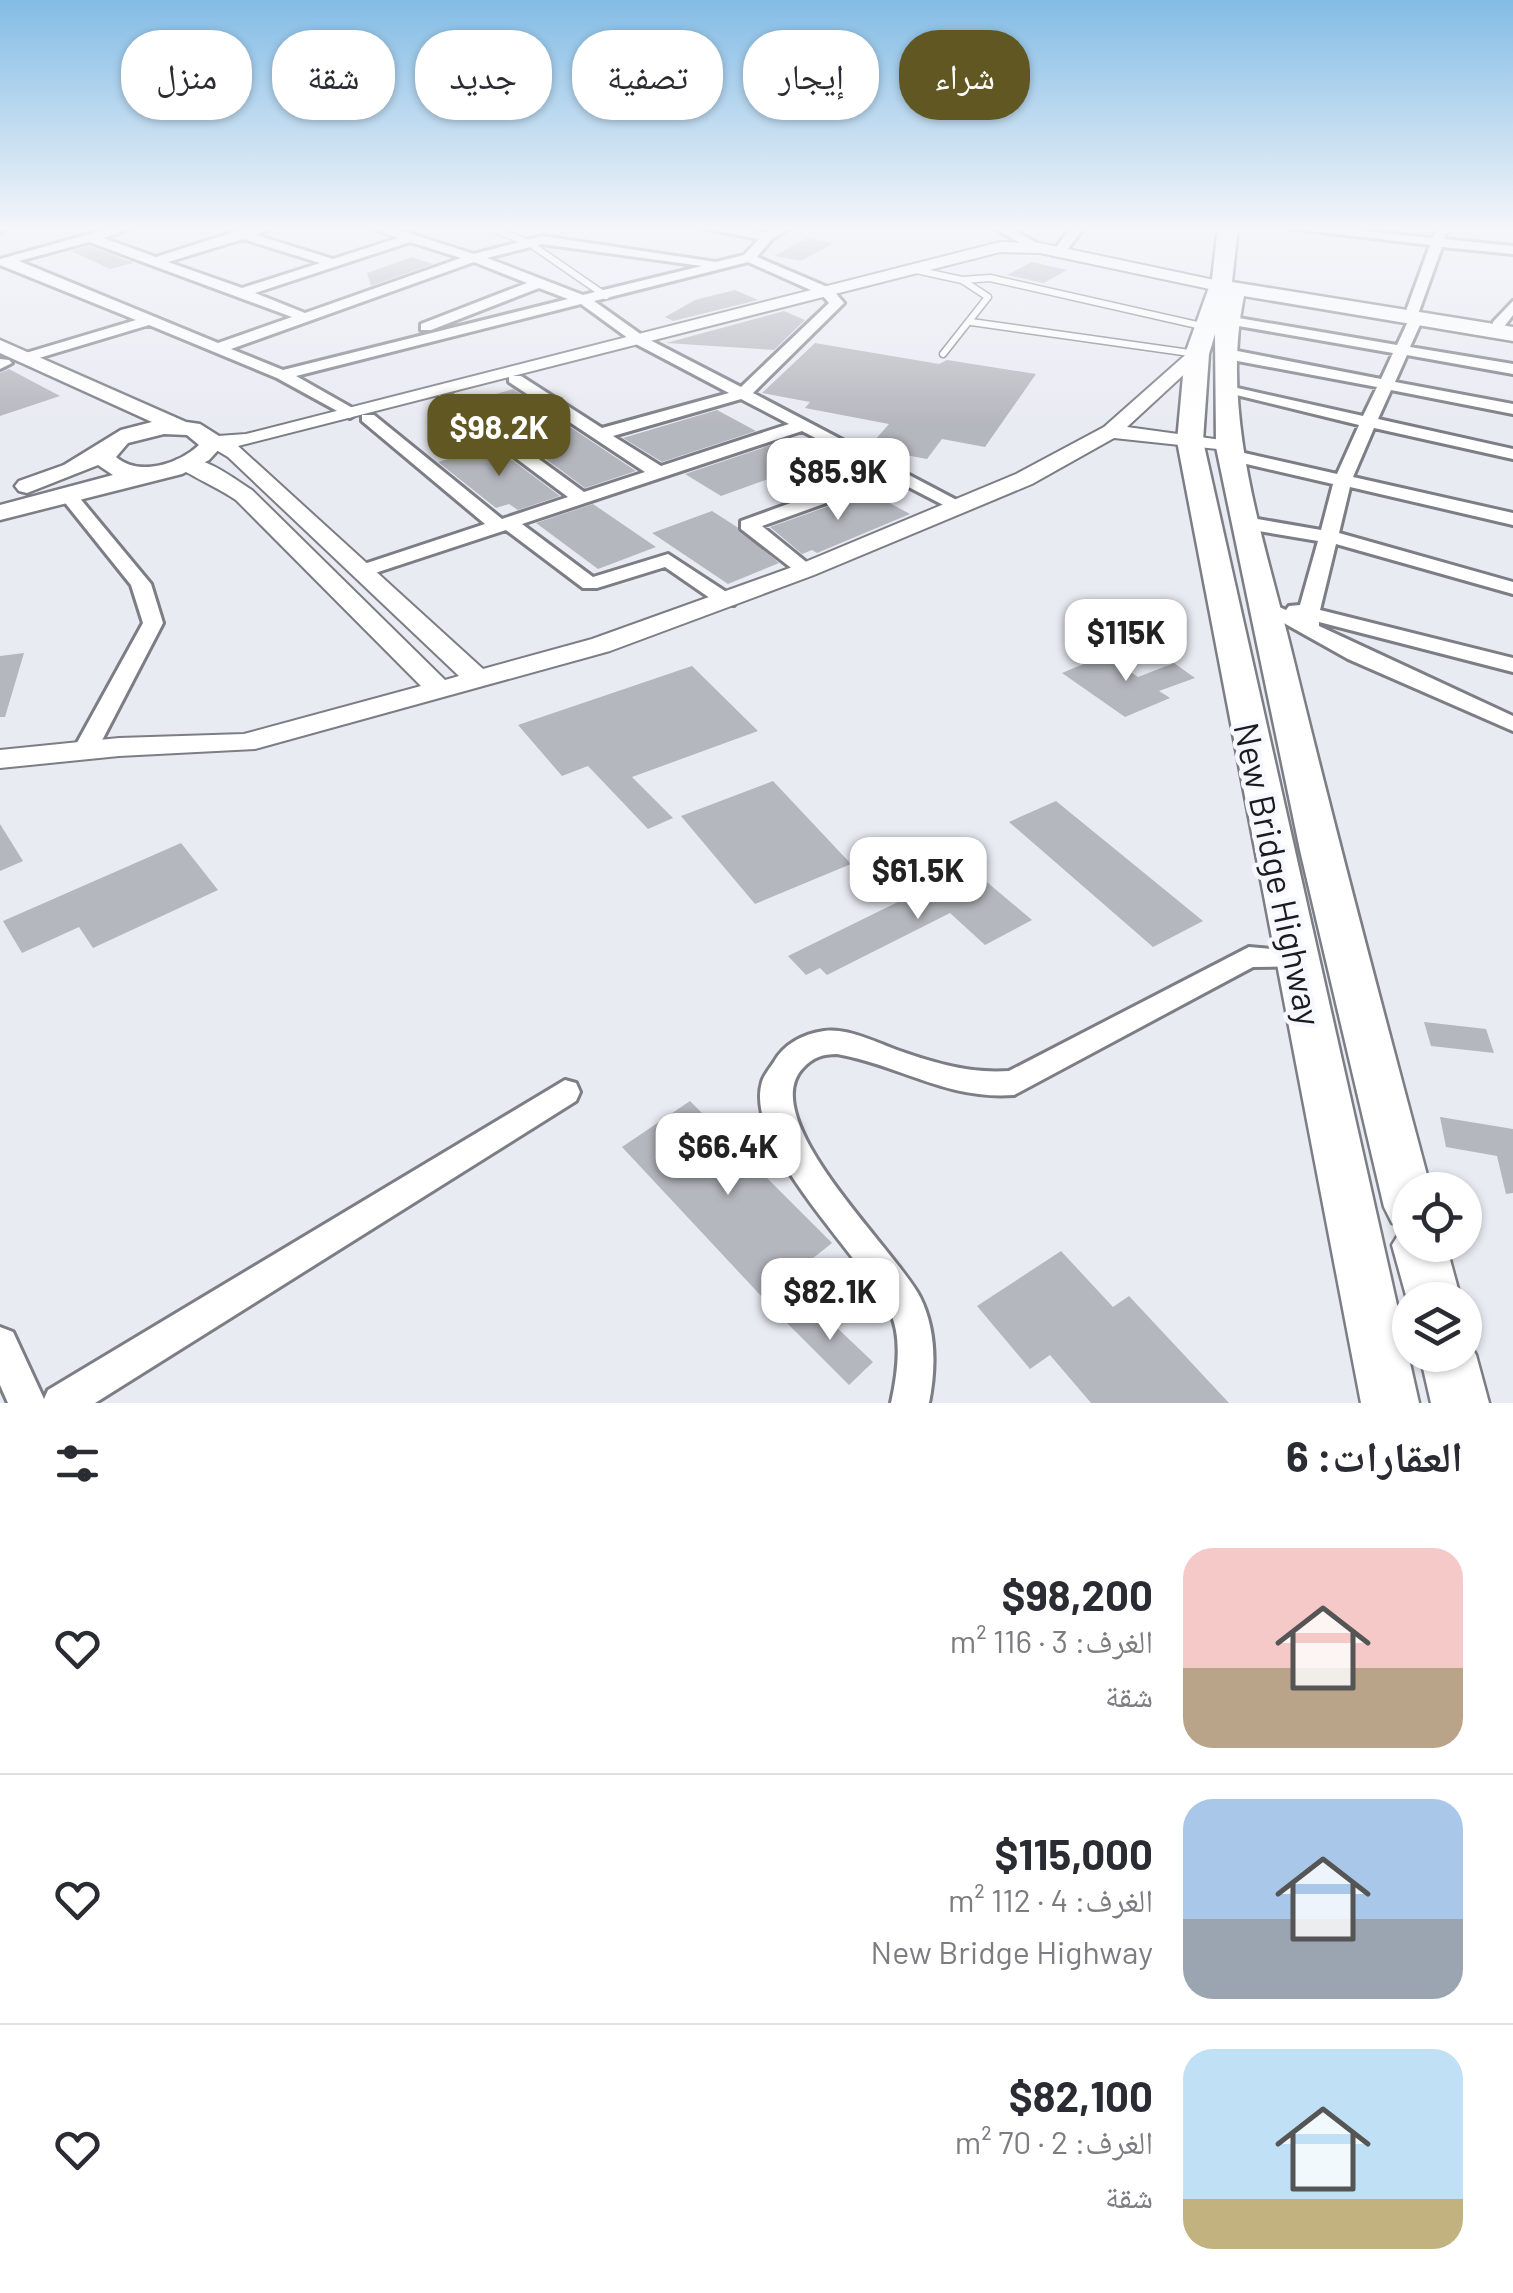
<!DOCTYPE html>
<html lang="ar">
<head>
<meta charset="utf-8">
<style>
  body { margin:0; font-family:Barlow,"Noto Naskh Arabic",sans-serif; background:#f2f2f3; color:#2b2b33; direction:rtl; height:100vh; display:flex; flex-direction:column; font-size:38px; white-space:nowrap }
  * { box-sizing:border-box; margin:0 }
  p { font-size:32px; color:#7c7c81 }
  .icon { flex:none; width:55px; height:55px; fill:none; stroke:currentColor; stroke-width:2; stroke-linecap:round; stroke-linejoin:round }
  .map { position:relative; height:1403px; overflow:hidden; direction:ltr }
  .details { display:flex; flex-direction:column; background:#fff; flex:1 }
  .details>* { flex:none }
  .guide { position:absolute; left:30px; top:30px; width:1000px; height:90px; direction:rtl; display:flex; gap:20px }
  .buttons { position:absolute; left:1392px; top:1172px; display:grid; gap:20px }
  .buttons a { display:grid; place-items:center; width:90px; height:90px; border-radius:50%; background:#fff; box-shadow:0 2px 8px #0004; font-size:50px }
  .price { position:absolute; translate:-50% -85px; padding:0 22px; border-radius:20px; background:#fff; color:#222; font-size:32px; line-height:65px; filter:drop-shadow(0 2px 5px #0008) }
  .price::after { content:''; position:absolute; left:50%; top:60px; width:30px; height:22px; margin-left:-15px; background:inherit; clip-path:polygon(0 0,100% 0,50% 100%) }
  .price.selected { background:#605723; color:#fff }
  ul { padding:0; list-style:none }
  li { display:flex; align-items:center; gap:30px; height:250px; padding:0 50px }
  li+li { border-top:2px solid #e1e1e2 }
  li span { display:grid; place-items:center; flex:none; width:280px; height:200px; border-radius:30px; color:#555 }
  li>.icon { margin-inline-start:auto }
  span .icon { width:120px; height:120px; fill:#fffc; stroke-width:1 }
  li b { font-size:42px }
  h2 { display:flex; justify-content:space-between; align-items:center; height:120px; padding:0 50px; font-size:42px }
  .chip { padding:0 35px; border-radius:40px; background:#fff; box-shadow:0 2px 8px #0004; font-size:35px; line-height:90px }
  .chip.selected { background:#605723; color:#fff }
  .map>svg:first-child { display:block }
  .building { fill:#b5b7be }
  .lines { fill:none; stroke-linecap:round; stroke-linejoin:round }
  .service-casing { stroke:#7c7d85; stroke-width:9 }
  .minor-casing { stroke:#7c7d85; stroke-width:6 }
  .tertiary-casing { stroke:#7c7d85; stroke-width:4 }
  .secondary-casing { stroke:#7c7d85; stroke-width:5 }
  .primary-casing { stroke:#7c7d85; stroke-width:5 }
  .service { stroke:#fff; stroke-width:6 }
  .minor { fill:#fff; fill-rule:evenodd }
  .tertiary { fill:#fff; fill-rule:evenodd }
  .secondary { fill:#fff; fill-rule:evenodd }
  .primary { fill:#fff; fill-rule:evenodd }
  .labels { text-anchor:middle; dominant-baseline:central; stroke-width:9; stroke-linejoin:round; paint-order:stroke }
  .street-label { font-size:35px; fill:#1a1b1e; stroke:#f7f8ff }
</style>
</head>
<body>
<div class="map">
<svg width="1513" height="1403" viewBox="0 0 1513 1403">
  <rect width="100%" height="100%" fill="#e9ebf3"/>
  <!-- building -->
  <path class="building" d="M807 238 834 243 801 261 774 256Z
    M89 246 134 263 110 269 71 251Z
    M412 257 433 264 371 286 367 273Z
    M1032 262 1067 270 1044 283 1007 275Z
    M735 290 758 300 673 321 665 317 695 300Z
    M784 311 805 320 774 350 666 343Z
    M815 343 939 364 947 360 1036 374 985 447 942 439 927 459 868 448 889 424 805 408 810 402 762 393Z
    M9 369 60 396 0 416V373Z
    M513 389 636 471 585 488 469 402Z
    M717 410 756 431 662 462 623 438Z
    M792 438 827 458 721 496 685 474Z
    M492 445 560 496 518 510 509 504 496 508 438 462Z
    M869 492 910 514 817 553 812 550 802 554 770 527Z
    M593 504 656 547 598 569 536 523Z
    M712 511 737 527 779 563 728 584 652 533Z
    M24 653 5 717H0V656Z
    M1105 655 1138 677 1174 663 1195 678 1159 691 1170 698 1125 717 1062 673Z
    M692 666 758 731 632 777 673 818 648 829 588 766 562 776 518 725Z
    M773 781 851 864 755 904 681 816Z
    M1056 801 1203 921 1153 947 1009 822Z
    M0 824 23 861 0 871Z
    M181 843 218 890 93 948 79 927 22 953 3 921Z
    M969 867 1032 920 985 945 950 913 827 975 820 968 806 975 788 956Z
    M1424 1022 1486 1029 1494 1053 1431 1046Z
    M690 1101 832 1243 763 1298 622 1147Z
    M1440 1117 1513 1129V1193L1506 1194 1497 1156 1446 1147Z
    M1061 1251 1113 1307 1129 1296 1229 1403H1091L1050 1355 1030 1369 977 1306Z
    M810 1302 873 1362 849 1385 787 1323Z"/>
  <g class="lines">
    <defs>
      <path id="service" d="M489 227 529 243 606 296
        M916 270 962 280 988 297 943 354
        M962 280 990 278 1206 327
        M971 322 1197 354"/>
      <path id="minor" d="M0 227H11L0 233Z
        M115 227H136L103 238 156 257 237 231 273 227 256 235 333 259 398 238 370 227H390L474 254 542 236 716 262 744 255 759 239 696 227 766 232 775 227H791L772 239 757 257 832 289 844 303 753 393 968 506 965 510H953L893 479 762 526 816 570 813 574H799L741 529V521L879 471 802 431 522 524 593 577 668 554 734 597 737 601 734 605H720L665 567 597 588H583L506 530 369 575H355L352 571 355 567 485 524 362 421V415H374L502 519 568 497 439 401V395H451L584 492 645 472 509 382V376H521L602 428 729 393 636 344 581 304 296 376 356 410 358 413 350 418 277 378 149 325 29 361H19V355L136 320 0 265V259ZM243 239 320 263 242 288 168 262ZM89 242 292 317 218 343 19 261ZM410 242 461 258 305 313 255 293ZM542 244 702 266 583 295 487 258ZM474 262 527 283 421 324V330H431L539 288 568 299 283 370 231 349ZM748 262 822 295 829 303 741 387 646 338 594 301ZM741 399 789 424 661 466 613 436Z
        M992 227H1008L1046 248 1035 251Z
        M1072 227H1085L1063 255H1053L1052 252Z
        M1279 227H1325L1432 238 1441 227 1447 231 1444 239 1513 246V254L1442 247 1418 314 1423 318 1410 347 1513 364V374L1407 355 1395 382 1513 404V414L1391 390 1378 419 1513 449V459L1374 428 1353 477 1513 513V525L1350 487 1339 533 1513 582V594L1336 544 1320 610 1513 658V672L1319 622V626L1513 716V731L1348 659 1257 608 1267 602 1286 610 1289 606 1300 605 1318 541 1246 529 1237 523 1246 517 1321 530 1333 484 1225 459 1222 455 1231 450 1337 474 1359 425 1216 390 1224 385 1363 416 1377 387 1227 359 1219 354 1227 349 1381 379 1393 353 1227 324 1220 320 1227 316 1397 345 1411 315 1406 311 1430 245Z
        M1513 301V315L1503 328H1493V322Z
        M0 359 9 360 12 363 0 369Z
        M67 489 73 490 151 584 163 623 97 750 85 757 73 750 143 623 131 585 58 494Z
        M1249 947 1307 952 1311 959 1307 966 1253 967 1014 1095C946 1100 900 1065 837 1054 823 1054 813 1057 803 1068 754 1119 896 1250 920 1297 936 1329 936 1368 929 1403H891C897 1376 903 1338 890 1312 863 1257 743 1146 762 1082 764 1075 770 1068 774 1062 784 1044 803 1034 824 1031 848 1028 875 1042 897 1050 934 1063 970 1074 1009 1071Z
        M565 1080 576 1083 580 1092 576 1101 95 1403H8L0 1385V1327L13 1332 44 1399 48 1390Z"/>
      <path id="tertiary" d="M1000 242 1040 243 1219 281 1227 286 1219 291 1040 253 1000 252 238 446 483 669 592 639 798 565 1016 474 1104 427 1191 350H1203L1206 354 1127 427 1229 441 1239 447 1236 451 1114 438 1032 484 814 575 610 651 255 749 119 756 0 768V750L119 738 244 734 421 686 236 500C219 488 186 474 174 464L177 459C204 454 231 477 252 490L445 680 459 676 228 457 201 441 204 437 246 434Z"/>
      <path id="secondary" d="M0 340 186 422 200 424 219 436 221 447 209 460 182 474 0 520V505L113 475 98 465 27 493 19 491 15 486 19 481 64 465 121 430 152 422 0 353ZM164 434 187 435 199 445C179 464 139 477 116 457L128 443Z"/>
      <path id="primary" d="M1218 227H1238L1232 282 1513 327V341L1244 296C1219 418 1266 544 1294 661 1337 838 1384 1014 1431 1190H1410V1245H1446L1461 1300H1410V1310L1392 1245 1403 1227 1392 1223 1384 1207 1300 850 1216 447 1215 334 1209 354 1203 441 1419 1403H1361L1177 441 1185 354 1212 279Z
        M1465 1335 1476 1355 1489 1403H1431L1420 1355H1465Z"/>
    </defs>
    <!-- service casing -->
    <use href="#service" class="service-casing"/>
    <!-- minor casing -->
    <use href="#minor" class="minor-casing"/>
    <!-- tertiary casing -->
    <use href="#tertiary" class="tertiary-casing"/>
    <!-- secondary casing -->
    <use href="#secondary" class="secondary-casing"/>
    <!-- primary casing -->
    <use href="#primary" class="primary-casing"/>
    <!-- service -->
    <use href="#service" class="service"/>
    <!-- minor -->
    <use href="#minor" class="minor"/>
    <!-- tertiary -->
    <use href="#tertiary" class="tertiary"/>
    <!-- secondary -->
    <use href="#secondary" class="secondary"/>
    <!-- primary -->
    <use href="#primary" class="primary"/>
  </g>
  <!-- sky -->
  <linearGradient id="sky" x2="0" y2="1"><stop stop-color="#83bce5"/><stop offset="0.54" stop-color="#f5f6fa"/><stop offset="1" stop-color="#f5f6fa" stop-opacity="0"/></linearGradient>
  <rect width="1513" height="424" fill="url(#sky)"/>
  <g class="labels">
    <!-- street labels -->
    <g class="street-label">
      <text transform="translate(1279 874) rotate(78)">New Bridge Highway</text>
    </g>
  </g>
</svg>
<div class="buttons">
<a><svg class="icon" aria-label="locate" viewBox="0 0 24 24"><circle cx="12" cy="12" r="6"/><path d="M12 2v4M12 18v4M2 12h4M18 12h4"/></svg></a>
<a><svg class="icon" aria-label="layers" viewBox="0 0 24 24"><path d="M12 4l9 5-9 5-9-5zM3 14l9 5 9-5"/></svg></a>
</div>
<b class="price selected" style="left:499px;top:479px">$98.2K</b>
<b class="price" style="left:838px;top:523px">$85.9K</b>
<b class="price" style="left:1126px;top:684px">$115K</b>
<b class="price" style="left:918px;top:922px">$61.5K</b>
<b class="price" style="left:728px;top:1198px">$66.4K</b>
<b class="price" style="left:830px;top:1343px">$82.1K</b>
<div class="guide">
<a class="chip selected">شراء</a>
<a class="chip">إيجار</a>
<a class="chip">تصفية</a>
<a class="chip">جديد</a>
<a class="chip">شقة</a>
<a class="chip">منزل</a>
</div>
</div>
<section class="details">
<h2>العقارات: 6<svg class="icon" aria-label="filters" viewBox="0 0 24 24"><path d="M4 7h16M4 17h16"/><circle cx="9" cy="7" r="2"/><circle cx="15" cy="17" r="2"/></svg></h2>
<ul>
<li><span style="background:linear-gradient(#f6c9c9 60%,#b9a48a 0)"><svg class="icon" aria-label="home" viewBox="0 0 24 24"><path d="M3 11l9-7 9 7M6 9v11h12V9"/></svg></span><div><b>$98,200</b><p>الغرف: 3 · 116 m²</p><p>شقة</p></div><svg class="icon" aria-label="heart" viewBox="0 0 24 24"><path d="M12 20l-8-8c-3-5 5-10 8-4 3-6 11-1 8 4z"/></svg></li>
<li><span style="background:linear-gradient(#a9c7e8 60%,#9aa5b1 0)"><svg class="icon" aria-label="home" viewBox="0 0 24 24"><path d="M3 11l9-7 9 7M6 9v11h12V9"/></svg></span><div><b>$115,000</b><p>الغرف: 4 · 112 m²</p><p>New Bridge Highway</p></div><svg class="icon" aria-label="heart" viewBox="0 0 24 24"><path d="M12 20l-8-8c-3-5 5-10 8-4 3-6 11-1 8 4z"/></svg></li>
<li><span style="background:linear-gradient(#bfe0f5 75%,#c2b280 0)"><svg class="icon" aria-label="home" viewBox="0 0 24 24"><path d="M3 11l9-7 9 7M6 9v11h12V9"/></svg></span><div><b>$82,100</b><p>الغرف: 2 · 70 m²</p><p>شقة</p></div><svg class="icon" aria-label="heart" viewBox="0 0 24 24"><path d="M12 20l-8-8c-3-5 5-10 8-4 3-6 11-1 8 4z"/></svg></li>
</ul>
</section>
</body>
</html>
